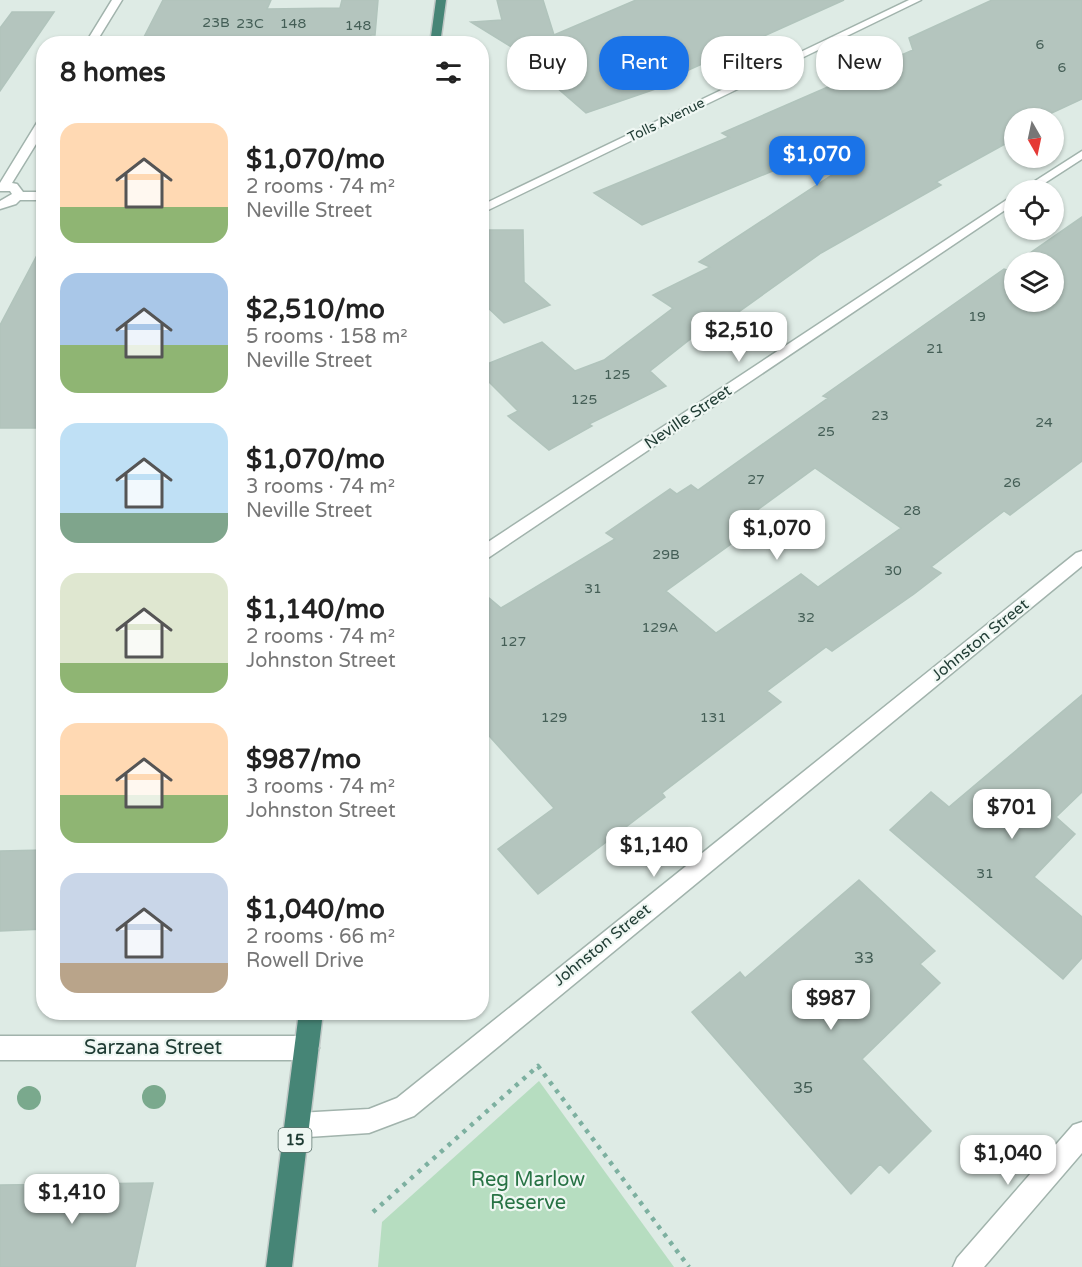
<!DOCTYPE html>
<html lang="en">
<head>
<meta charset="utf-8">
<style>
  body { margin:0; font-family:"Varela Round",sans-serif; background:#f6f6f6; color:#222; height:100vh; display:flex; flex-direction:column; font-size:22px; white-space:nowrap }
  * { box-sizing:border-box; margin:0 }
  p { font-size:20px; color:#767676 }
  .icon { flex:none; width:33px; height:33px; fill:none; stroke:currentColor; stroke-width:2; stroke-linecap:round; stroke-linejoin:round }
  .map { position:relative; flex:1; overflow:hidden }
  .details { position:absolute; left:36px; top:36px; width:453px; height:984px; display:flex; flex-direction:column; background:#fff; border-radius:24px; box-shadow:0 2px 4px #0004 }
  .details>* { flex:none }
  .guide { position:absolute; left:507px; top:36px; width:484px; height:54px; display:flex; gap:12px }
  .needle { width:39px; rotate:171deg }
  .controls { position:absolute; left:1004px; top:108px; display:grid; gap:12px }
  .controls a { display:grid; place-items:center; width:60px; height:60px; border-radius:50%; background:#fff; box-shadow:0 2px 4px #0004; font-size:30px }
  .price { position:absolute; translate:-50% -51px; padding:0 14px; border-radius:12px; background:#fff; color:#222; font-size:20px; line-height:39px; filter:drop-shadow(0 2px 3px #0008) }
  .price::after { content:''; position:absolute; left:50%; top:36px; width:18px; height:14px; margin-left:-9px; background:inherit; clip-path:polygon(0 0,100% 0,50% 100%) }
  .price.on { background:#1a73e8; color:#fff }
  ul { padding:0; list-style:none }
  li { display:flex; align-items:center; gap:18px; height:150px; padding:0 24px }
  li span { display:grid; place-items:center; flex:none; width:168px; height:120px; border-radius:18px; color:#555 }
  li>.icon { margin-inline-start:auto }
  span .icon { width:72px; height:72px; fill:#fffc; stroke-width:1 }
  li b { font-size:26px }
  h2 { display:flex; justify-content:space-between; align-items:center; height:72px; padding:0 24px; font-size:26px }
  .pill { padding:0 21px; border-radius:24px; background:#fff; box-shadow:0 2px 4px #0004; font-size:21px; line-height:54px }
  .pill.on { background:#1a73e8; color:#fff }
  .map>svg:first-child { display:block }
  .green { fill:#b6ddc0 }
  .building { fill:#b4c5be; stroke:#b1c4bc; stroke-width:1.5; fill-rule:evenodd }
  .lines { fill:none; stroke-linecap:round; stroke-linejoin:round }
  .minor-casing { stroke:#a1b3ac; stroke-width:3 }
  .trunk-casing { stroke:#c0c8c6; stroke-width:3 }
  .path { stroke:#7db0a0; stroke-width:4.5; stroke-dasharray:4 6; stroke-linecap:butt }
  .minor { fill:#fff; fill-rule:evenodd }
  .trunk { fill:#468576; fill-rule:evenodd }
  .tree { fill:#7aa98d }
  .labels { text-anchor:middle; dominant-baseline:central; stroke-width:4.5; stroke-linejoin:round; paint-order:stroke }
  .number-label { font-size:14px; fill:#445e56 }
  .far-street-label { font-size:14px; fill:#1f3b33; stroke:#eff7f3 }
  .shield { fill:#eff7f3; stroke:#5d736d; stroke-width:1.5 }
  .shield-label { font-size:15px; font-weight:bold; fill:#1f3b33 }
  .street-label { font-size:16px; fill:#1f3b33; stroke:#eff7f3 }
  .near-number-label { font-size:16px; fill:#445e56 }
  .near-street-label { font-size:20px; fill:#1f3b33; stroke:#eff7f3 }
  .near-park-label { font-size:20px; fill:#287345; stroke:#eff7f3 }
</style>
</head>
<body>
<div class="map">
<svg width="1082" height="1267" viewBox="0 0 1082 1267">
  <rect width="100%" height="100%" fill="#deebe5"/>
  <!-- green -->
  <path class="green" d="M539 1081 674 1267H378L382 1222Z"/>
  <!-- building -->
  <path class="building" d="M163 0H271L267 9 340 8 342 0H378L375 35H371L369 44H150L153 37H144Z
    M497 0H543L554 35 636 0H844L662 82 667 85 586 113 548 80 558 76 471 22 502 20Z
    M992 0H1082V99L1041 118H1014V139L936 182 941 185 821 253 730 318 693 337 650 371 666 386 589 424 592 426 549 450 508 416 518 411 482 375V366L542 342 575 371 604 360 673 308 653 295 710 267 699 262 855 160 845 141 642 225 594 193 729 137 722 133 913 50 909 38Z
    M12 12H54L0 91V28Z
    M1082 217V461L1010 515 1004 511 931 567 941 573 914 594 832 651 826 647 767 691 781 702 662 793 665 797 538 894 498 849 554 808 482 728V592L501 608 615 539 606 533 670 489 677 494 691 485 698 490 828 398 823 396 1004 269 1007 270 1014 265V302H1053V262H1017ZM815 468 901 528 818 587 801 574 716 633 666 591 749 531 738 524Z
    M486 230H523L524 282 550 305 504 323 484 304Z
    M44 242V428H0V325Z
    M1082 695V792L1056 817 1075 834 1034 877 1082 917V958L1063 979 890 830 931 792 949 807Z
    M44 850V929L0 931V851Z
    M859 880 935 951 920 964 940 983 862 1059 931 1131 889 1173 880 1164 851 1194 692 1012 740 972 745 978Z
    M153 1183 135 1267H0V1185Z"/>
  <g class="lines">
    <defs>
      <path id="minor" d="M112 0H122L95 44H85Z
        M909 0H921L482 213V205Z
        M44 118V131L12 183 17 184 23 192H44V200H20L16 204 0 209V201L12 194 10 191H0V183L38 121Z
        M1082 151V159L1034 190H1021Z
        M1014 195V204L488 558 482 560V546Z
        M1082 551V566L414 1116 369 1133 308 1137 305 1145 296 1148 287 1145 284 1136 289 1116 298 1113 369 1109 397 1098 1076 553Z
        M0 1036H307L315 1040 319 1048 315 1056 307 1060H0Z
        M1082 1122V1153L984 1267H953L957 1258 1073 1125Z"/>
      <path id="trunk" d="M436 0H446L440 44H430Z
        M299 1012H323L292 1267H266Z"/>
    </defs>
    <!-- minor casing -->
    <use href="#minor" class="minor-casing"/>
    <!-- trunk casing -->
    <use href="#trunk" class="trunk-casing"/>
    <!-- path -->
    <path class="path" d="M373 1212 538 1066 689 1267"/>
    <!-- minor -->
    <use href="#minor" class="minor"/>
    <!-- trunk -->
    <use href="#trunk" class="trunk"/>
  </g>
  <!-- trees -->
  <g class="tree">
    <circle cx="154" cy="1097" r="12"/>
    <circle cx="29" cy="1098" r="12"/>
  </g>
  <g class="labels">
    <!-- number labels -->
    <g class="number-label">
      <text x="216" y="22">23B</text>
      <text x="250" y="23">23C</text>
      <text x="293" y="23">148</text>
      <text x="358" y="25">148</text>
      <text x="1040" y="44">6</text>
      <text x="1062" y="67">6</text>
      <text x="977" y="316">19</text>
      <text x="935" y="348">21</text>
      <text x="617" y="374">125</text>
      <text x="584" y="399">125</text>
      <text x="880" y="415">23</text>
      <text x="1044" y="422">24</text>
      <text x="826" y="431">25</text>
      <text x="756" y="479">27</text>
      <text x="1012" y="482">26</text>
      <text x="912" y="510">28</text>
      <text x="666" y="554">29B</text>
      <text x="893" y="570">30</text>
      <text x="593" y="588">31</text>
      <text x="806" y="617">32</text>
      <text x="660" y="627">129A</text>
      <text x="513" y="641">127</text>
      <text x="554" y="717">129</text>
      <text x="713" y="717">131</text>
      <text x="985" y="873">31</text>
    </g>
    <!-- far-street labels -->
    <g class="far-street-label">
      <text transform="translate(666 120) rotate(-26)">Tolls Avenue</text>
    </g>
    <!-- shield labels -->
    <rect class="shield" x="278.5" y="1128" width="33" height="24" rx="4.5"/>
    <g class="shield-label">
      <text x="295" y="1140">15</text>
    </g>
    <!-- street labels -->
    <g class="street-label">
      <text transform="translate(688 417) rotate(-34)">Neville Street</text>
      <text transform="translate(980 640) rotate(-39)">Johnston Street</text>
      <text transform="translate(602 945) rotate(-39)">Johnston Street</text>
    </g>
    <!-- near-number labels -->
    <g class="near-number-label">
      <text x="864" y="958">33</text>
      <text x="803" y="1088">35</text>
    </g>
    <!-- near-street labels -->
    <g class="near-street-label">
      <text x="153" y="1048">Sarzana Street</text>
    </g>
    <!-- near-park labels -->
    <g class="near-park-label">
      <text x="528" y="1180">Reg Marlow<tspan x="528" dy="23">Reserve</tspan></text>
    </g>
  </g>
</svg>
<div class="controls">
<a><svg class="needle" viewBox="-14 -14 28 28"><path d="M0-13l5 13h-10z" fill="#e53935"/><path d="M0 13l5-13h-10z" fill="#767676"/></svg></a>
<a><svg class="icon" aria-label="locate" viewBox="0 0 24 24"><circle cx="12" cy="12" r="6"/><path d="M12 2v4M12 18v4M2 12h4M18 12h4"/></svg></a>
<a><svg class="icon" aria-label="layers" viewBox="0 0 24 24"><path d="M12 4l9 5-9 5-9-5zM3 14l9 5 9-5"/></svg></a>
</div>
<b class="price on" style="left:817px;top:187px">$1,070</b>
<b class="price" style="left:739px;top:363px">$2,510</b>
<b class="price" style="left:777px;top:561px">$1,070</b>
<b class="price" style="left:1012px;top:840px">$701</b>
<b class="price" style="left:654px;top:878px">$1,140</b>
<b class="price" style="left:831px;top:1031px">$987</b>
<b class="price" style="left:1008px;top:1186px">$1,040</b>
<b class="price" style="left:72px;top:1225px">$1,410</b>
<div class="guide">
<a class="pill">Buy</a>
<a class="pill on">Rent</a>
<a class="pill">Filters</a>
<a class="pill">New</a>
</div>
<section class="details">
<h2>8 homes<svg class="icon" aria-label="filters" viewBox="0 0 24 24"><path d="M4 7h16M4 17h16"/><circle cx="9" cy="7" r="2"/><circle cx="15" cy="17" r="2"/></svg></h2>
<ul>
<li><span style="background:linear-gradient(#ffd9b3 70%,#8fb573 0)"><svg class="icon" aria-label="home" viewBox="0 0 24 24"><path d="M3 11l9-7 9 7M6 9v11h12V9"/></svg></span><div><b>$1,070/mo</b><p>2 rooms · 74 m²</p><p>Neville Street</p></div></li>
<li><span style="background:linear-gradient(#a9c7e8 60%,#8fb573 0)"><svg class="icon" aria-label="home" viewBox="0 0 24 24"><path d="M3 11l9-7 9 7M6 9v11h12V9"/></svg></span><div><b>$2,510/mo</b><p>5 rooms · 158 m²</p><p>Neville Street</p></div></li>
<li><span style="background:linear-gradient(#bfe0f5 75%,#7fa58c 0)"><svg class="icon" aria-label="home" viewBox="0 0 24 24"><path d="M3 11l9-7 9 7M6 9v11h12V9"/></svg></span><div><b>$1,070/mo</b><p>3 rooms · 74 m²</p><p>Neville Street</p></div></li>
<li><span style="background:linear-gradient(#dfe7d0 75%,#8fb573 0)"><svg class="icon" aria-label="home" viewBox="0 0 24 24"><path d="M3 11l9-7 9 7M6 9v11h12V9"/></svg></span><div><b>$1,140/mo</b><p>2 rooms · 74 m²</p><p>Johnston Street</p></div></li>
<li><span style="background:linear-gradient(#ffd9b3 60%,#8fb573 0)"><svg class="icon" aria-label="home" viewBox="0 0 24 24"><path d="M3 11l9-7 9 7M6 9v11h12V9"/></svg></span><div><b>$987/mo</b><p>3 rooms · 74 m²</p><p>Johnston Street</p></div></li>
<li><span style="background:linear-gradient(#c9d6e8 75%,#b9a48a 0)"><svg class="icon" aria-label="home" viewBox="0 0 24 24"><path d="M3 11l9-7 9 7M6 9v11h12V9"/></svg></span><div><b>$1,040/mo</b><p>2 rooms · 66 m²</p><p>Rowell Drive</p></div></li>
</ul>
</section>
</div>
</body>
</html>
